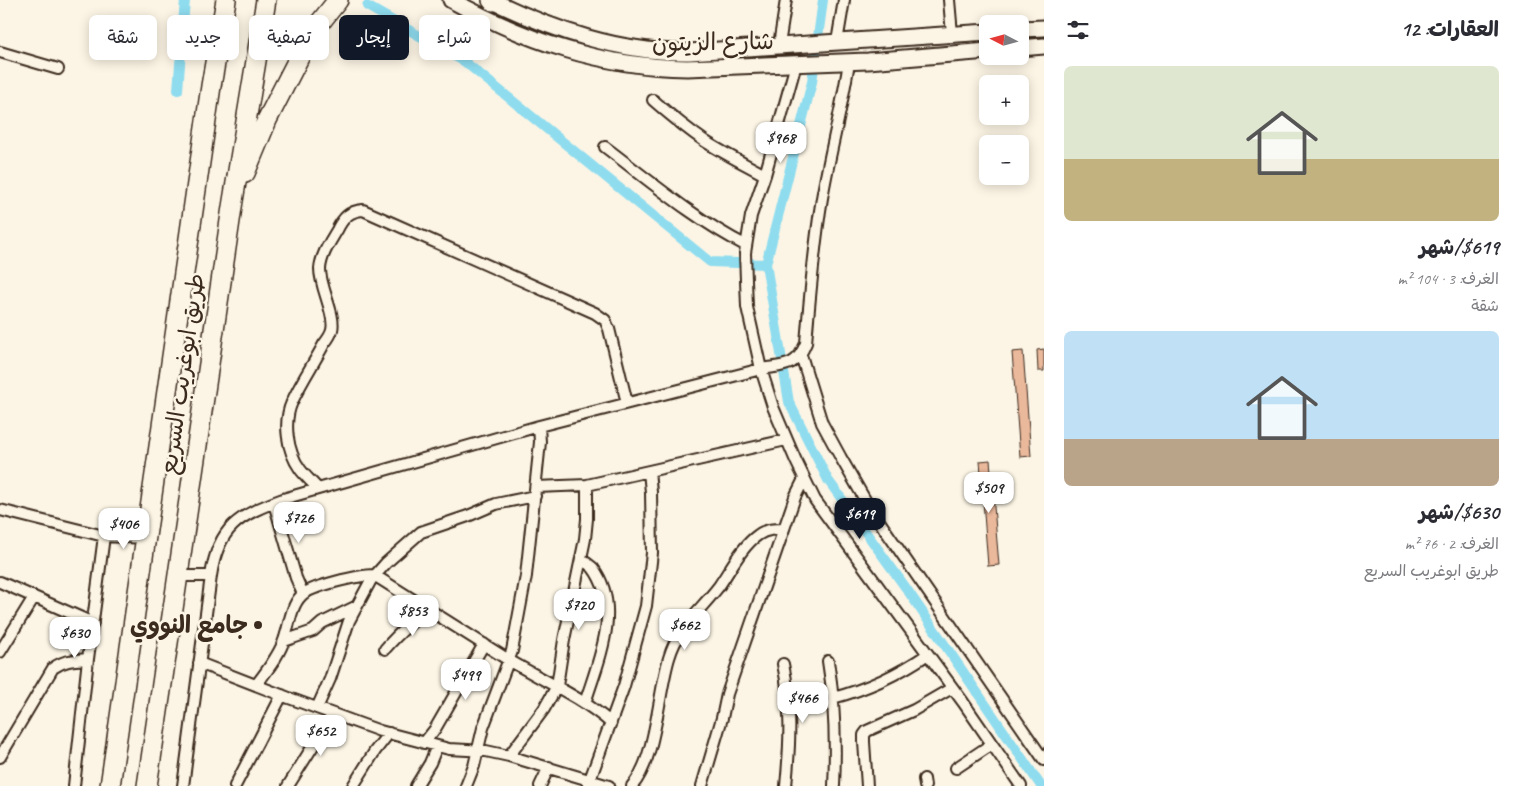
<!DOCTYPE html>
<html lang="ar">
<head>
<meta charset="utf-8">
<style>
  body { margin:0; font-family:Caveat,"Playpen Sans Arabic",sans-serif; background:#f7f7f7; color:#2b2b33; direction:rtl; height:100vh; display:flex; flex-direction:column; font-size:19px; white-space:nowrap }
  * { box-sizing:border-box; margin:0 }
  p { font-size:16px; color:#7c7c81 }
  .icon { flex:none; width:28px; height:28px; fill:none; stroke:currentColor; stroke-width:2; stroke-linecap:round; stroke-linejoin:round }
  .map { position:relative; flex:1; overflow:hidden; direction:ltr }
  .sheet { display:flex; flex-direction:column; background:#fff; width:475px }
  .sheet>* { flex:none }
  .top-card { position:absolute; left:15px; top:15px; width:475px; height:45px; direction:rtl; display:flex; gap:10px }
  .needle { width:32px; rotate:276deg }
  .tools { position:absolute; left:979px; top:15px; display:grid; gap:10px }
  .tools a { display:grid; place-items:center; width:50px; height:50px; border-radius:8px; background:#fff; box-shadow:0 2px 12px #0003; font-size:25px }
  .price { position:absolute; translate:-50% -42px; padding:0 11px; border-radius:10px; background:#fff; color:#222; font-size:16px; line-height:32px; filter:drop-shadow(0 1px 2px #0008) }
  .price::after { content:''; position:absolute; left:50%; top:30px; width:15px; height:11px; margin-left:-8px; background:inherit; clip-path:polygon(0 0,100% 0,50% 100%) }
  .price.on { background:#111827; color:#fff }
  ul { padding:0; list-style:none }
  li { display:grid; align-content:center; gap:10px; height:265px; padding:0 20px }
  li span { display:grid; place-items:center; height:155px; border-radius:8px; color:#555 }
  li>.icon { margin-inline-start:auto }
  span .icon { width:90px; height:90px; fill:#fffc; stroke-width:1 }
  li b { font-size:21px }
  h2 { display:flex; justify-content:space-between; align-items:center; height:60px; padding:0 20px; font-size:21px }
  .chip { padding:0 18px; border-radius:8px; background:#fff; box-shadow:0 2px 12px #0003; font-size:18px; line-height:45px }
  .chip.on { background:#111827; color:#fff }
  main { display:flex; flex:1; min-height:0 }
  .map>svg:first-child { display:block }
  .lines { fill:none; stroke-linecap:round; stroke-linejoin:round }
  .canal { stroke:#8fdcef; stroke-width:10 }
  .building { fill:#eab89b; stroke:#3b2a1e }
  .street-casing { stroke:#3b2a1e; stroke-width:14 }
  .secondary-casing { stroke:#3b2a1e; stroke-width:19 }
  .highway-casing { stroke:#3b2a1e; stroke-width:22 }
  .street { stroke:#fcf5e5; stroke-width:10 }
  .secondary { stroke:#fcf5e5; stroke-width:15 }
  .highway { stroke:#fcf5e5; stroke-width:19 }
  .poi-dot { fill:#3b2a1e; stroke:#fcf5e5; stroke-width:2 }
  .labels { text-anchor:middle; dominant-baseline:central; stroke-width:5; stroke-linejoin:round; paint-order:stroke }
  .street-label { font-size:24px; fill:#3b2a1e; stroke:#fcf5e5 }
  .poi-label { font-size:24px; font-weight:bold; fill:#3b2a1e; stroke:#fcf5e5; text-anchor:end }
</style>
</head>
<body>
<main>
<section class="sheet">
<h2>العقارات: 12<svg class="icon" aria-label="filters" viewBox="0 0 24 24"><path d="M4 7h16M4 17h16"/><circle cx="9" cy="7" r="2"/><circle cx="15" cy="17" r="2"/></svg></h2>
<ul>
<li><span style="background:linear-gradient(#dfe7d0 60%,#c2b280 0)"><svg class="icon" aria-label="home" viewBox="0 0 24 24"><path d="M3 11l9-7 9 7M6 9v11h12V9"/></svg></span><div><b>$619/شهر</b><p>الغرف: 3 · 104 m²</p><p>شقة</p></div></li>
<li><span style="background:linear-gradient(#bfe0f5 70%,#b9a48a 0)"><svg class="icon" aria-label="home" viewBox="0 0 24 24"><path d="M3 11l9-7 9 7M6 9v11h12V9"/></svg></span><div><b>$630/شهر</b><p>الغرف: 2 · 76 m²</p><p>طريق ابوغريب السريع</p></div></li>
</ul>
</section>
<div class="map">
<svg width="1044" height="786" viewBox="0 0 1044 786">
  <rect width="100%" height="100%" fill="#fcf5e5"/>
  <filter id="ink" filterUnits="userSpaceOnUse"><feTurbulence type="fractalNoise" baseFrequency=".02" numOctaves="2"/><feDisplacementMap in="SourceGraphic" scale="10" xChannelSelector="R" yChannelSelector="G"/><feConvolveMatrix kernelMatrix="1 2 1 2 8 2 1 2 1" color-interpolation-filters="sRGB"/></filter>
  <g filter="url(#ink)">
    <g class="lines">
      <!-- canal -->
      <path class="canal" d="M823 0 812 82 766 264 789 402 828 480 906 588 1041 786
        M367 6 465 62 710 262 766 264
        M178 90 185 0"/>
    </g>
    <!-- building -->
    <path class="building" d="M1044 349V371H1038L1037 350Z
      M1023 351 1031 456 1020 457 1012 352Z
      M990 460 999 565 988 566 980 461Z"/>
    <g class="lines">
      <defs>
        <path id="street" d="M949 0 952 34
          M837 42 844 0
          M779 45 786 0
          M0 52 58 69
          M796 64 765 175 751 216 745 253 747 307 761 369 773 407 796 461 815 500 963 702 1021 786
          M653 100C670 115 687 129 706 142 725 154 745 164 765 175
          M605 147C650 181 696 220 745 245
          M801 355 822 423 841 458 868 505 1044 760
          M536 487 587 485 786 440
          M318 489C312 482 305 476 300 469 287 451 283 422 292 402 301 382 314 363 324 344 328 339 331 335 332 330 336 315 320 288 320 269 321 255 330 242 337 230 343 218 349 211 363 210L595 313 605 320 609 329 627 403
          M274 503 296 578 303 594
          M0 510 104 536 146 538
          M581 559C585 562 590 565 593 568 623 608 598 661 585 703
          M178 576H211C218 527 239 515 283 499L539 426 761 369C785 365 796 368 806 343 810 294 814 246 822 198 830 152 842 108 849 62
          M0 582 93 623
          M284 641 313 631 322 623 357 606
          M385 649C399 633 412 620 430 610
          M0 652 34 597
          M828 661C835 703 836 744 834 786
          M199 663 289 698 380 731 449 749 486 751 509 756 609 786
          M783 664C792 705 790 745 786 786
          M256 685C266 672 277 658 283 643 289 629 290 607 301 596 310 586 360 575 374 575 419 603 463 631 507 659 542 680 580 696 611 723
          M833 698C867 689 899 674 928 654
          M317 708 330 679 349 621 371 580 386 563 421 532 468 516 496 504 535 496
          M424 743 435 729 484 644
          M509 756 544 709 557 686 564 640 585 539 587 519V485
          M0 757 53 668C64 660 75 660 88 659
          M956 768 992 744
          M924 779 925 786
          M588 785 624 686 646 606 652 553 651 492 649 471
          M74 786 88 659 104 536
          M183 786 211 576
          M235 786 282 695
          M288 786 333 714
          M353 786 375 751 389 733
          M416 786 430 763 437 746
          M466 786 474 766 483 728 512 651 526 576 540 442 539 426
          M540 786 549 767
          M632 786C656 759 658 694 669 658 678 627 700 611 719 586 730 570 742 546 758 535 766 529 775 529 784 529
          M702 786 722 718 727 694 795 497 804 479
          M867 786 864 742V735L867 731 914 710 952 688"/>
        <path id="secondary" d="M451 0C526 41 601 67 687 68L868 61 988 51
          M491 0C553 30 619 53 689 52L988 32
          M1020 29 1044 28
          M1020 48 1044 46"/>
        <path id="highway" d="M492 0 493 1
          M245 173 267 120 311 34 338 0
          M110 786 211 86 226 0
          M147 786 232 207 266 0"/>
      </defs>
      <!-- street casing -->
      <use href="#street" class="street-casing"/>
      <!-- secondary casing -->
      <use href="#secondary" class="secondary-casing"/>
      <!-- highway casing -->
      <use href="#highway" class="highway-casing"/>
      <!-- street -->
      <use href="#street" class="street"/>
      <!-- secondary -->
      <use href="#secondary" class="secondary"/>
      <!-- highway -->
      <use href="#highway" class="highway"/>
    </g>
  </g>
  <!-- markers -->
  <circle class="poi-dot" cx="258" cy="625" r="5"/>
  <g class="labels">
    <!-- street labels -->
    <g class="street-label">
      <text transform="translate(713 42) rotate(-1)">شارع الزيتون</text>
      <text transform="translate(182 374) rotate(-82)">طريق ابوغريب السريع</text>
    </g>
    <!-- poi labels -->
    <g class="poi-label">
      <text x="248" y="625">جامع النووي</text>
    </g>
  </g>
</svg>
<div class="tools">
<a><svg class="needle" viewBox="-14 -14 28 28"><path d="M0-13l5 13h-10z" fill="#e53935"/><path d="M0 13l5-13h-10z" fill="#7c7c81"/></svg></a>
<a>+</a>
<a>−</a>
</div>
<b class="price" style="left:781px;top:164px">$968</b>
<b class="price" style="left:989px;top:514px">$509</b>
<b class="price on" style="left:860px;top:540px">$619</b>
<b class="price" style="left:299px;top:544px">$726</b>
<b class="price" style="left:124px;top:550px">$406</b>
<b class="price" style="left:579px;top:631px">$720</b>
<b class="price" style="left:413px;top:637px">$853</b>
<b class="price" style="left:685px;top:651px">$662</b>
<b class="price" style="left:75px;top:659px">$630</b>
<b class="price" style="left:466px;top:701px">$499</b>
<b class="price" style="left:803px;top:724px">$466</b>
<b class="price" style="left:321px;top:757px">$652</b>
<div class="top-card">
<a class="chip">شراء</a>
<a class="chip on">إيجار</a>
<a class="chip">تصفية</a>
<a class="chip">جديد</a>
<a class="chip">شقة</a>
</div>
</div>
</main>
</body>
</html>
